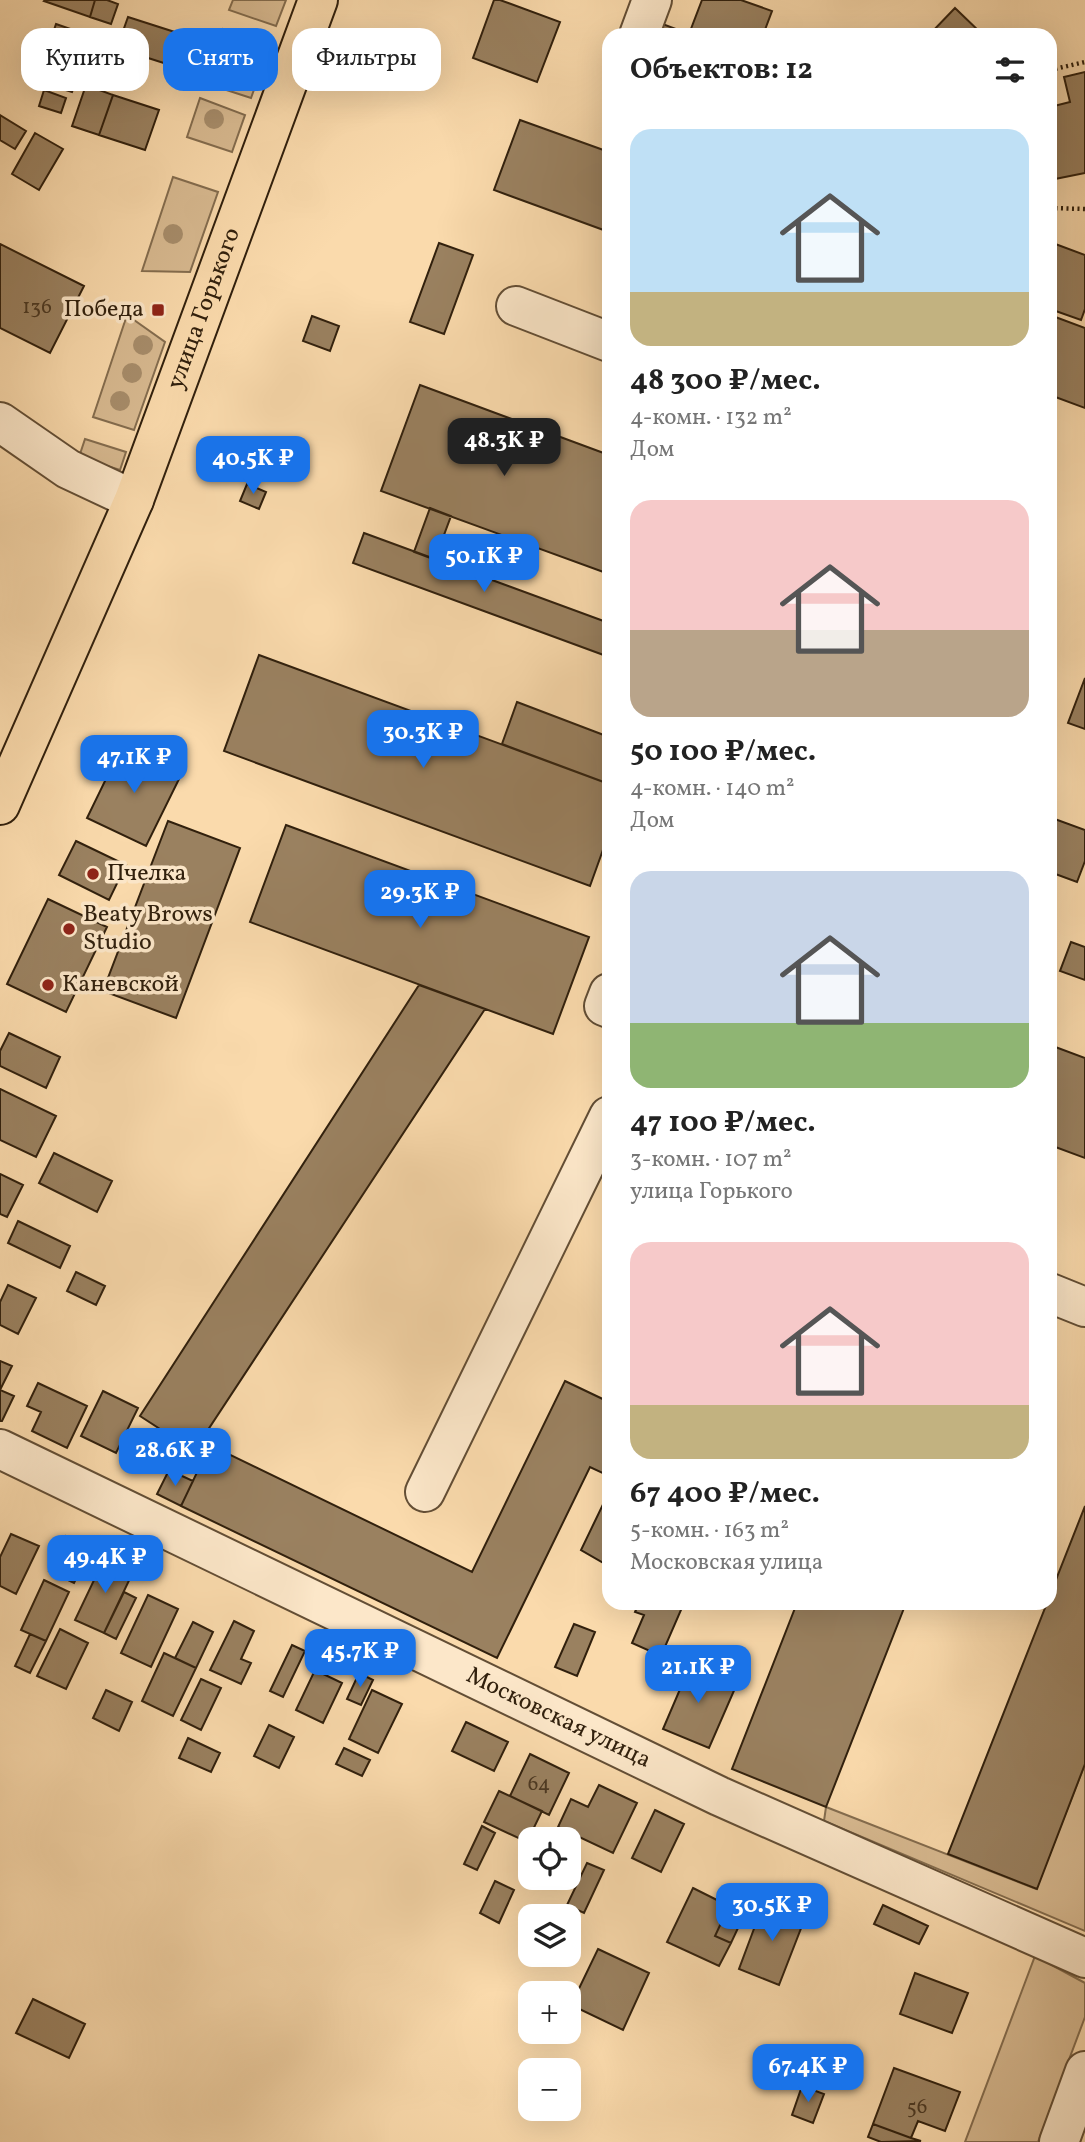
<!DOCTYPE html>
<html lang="ru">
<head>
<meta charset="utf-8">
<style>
  body { margin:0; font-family:Vollkorn,serif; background:#f6f6f6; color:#222; height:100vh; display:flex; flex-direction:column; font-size:26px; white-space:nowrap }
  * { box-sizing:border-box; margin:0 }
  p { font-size:23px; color:#767676 }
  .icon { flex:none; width:38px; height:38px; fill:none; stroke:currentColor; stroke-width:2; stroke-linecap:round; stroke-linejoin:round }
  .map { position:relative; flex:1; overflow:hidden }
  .sheet { position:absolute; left:602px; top:28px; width:455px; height:1582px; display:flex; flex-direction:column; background:#fff; border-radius:21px; box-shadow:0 7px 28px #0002 }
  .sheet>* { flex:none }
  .guide { position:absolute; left:21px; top:28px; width:476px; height:63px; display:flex; gap:14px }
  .buttons { position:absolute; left:518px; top:1827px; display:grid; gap:14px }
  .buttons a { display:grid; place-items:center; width:63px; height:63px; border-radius:14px; background:#fff; box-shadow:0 7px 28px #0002; font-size:35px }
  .price { position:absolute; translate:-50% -60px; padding:0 16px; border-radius:14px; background:#1a73e8; color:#fff; font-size:23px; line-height:46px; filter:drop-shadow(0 2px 4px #0008) }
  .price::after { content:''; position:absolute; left:50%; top:42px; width:21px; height:16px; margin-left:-10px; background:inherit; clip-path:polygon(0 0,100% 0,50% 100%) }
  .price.current { background:#222; color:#fff }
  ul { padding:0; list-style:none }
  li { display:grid; align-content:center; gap:14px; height:371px; padding:0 28px }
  li span { display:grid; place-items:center; height:217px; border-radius:21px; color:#555 }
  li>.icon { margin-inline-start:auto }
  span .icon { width:126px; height:126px; fill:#fffc; stroke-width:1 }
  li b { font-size:30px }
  h2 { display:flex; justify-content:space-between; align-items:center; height:84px; padding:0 28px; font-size:30px }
  .pill { padding:0 24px; border-radius:21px; background:#fff; box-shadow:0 7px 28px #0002; font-size:24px; line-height:63px }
  .pill.current { background:#1a73e8; color:#fff }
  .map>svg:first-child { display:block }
  .green { fill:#d8ba91; stroke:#846d4f; stroke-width:2 }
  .building { fill:#9a8160; stroke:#31200d; stroke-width:2 }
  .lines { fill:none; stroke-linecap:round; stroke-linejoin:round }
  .minor-casing { stroke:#634e35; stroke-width:42 }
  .major-casing { stroke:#31200d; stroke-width:42 }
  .path { stroke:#31200d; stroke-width:4.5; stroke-dasharray:2 3.5; stroke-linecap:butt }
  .minor { stroke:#fce7c9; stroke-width:38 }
  .major { stroke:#fadaac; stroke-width:38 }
  .tree { fill:#a78d6b }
  .poi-dot { fill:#8f2418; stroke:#fce7c9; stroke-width:2.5 }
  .labels { text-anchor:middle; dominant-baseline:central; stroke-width:7; stroke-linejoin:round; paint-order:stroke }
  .number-label { font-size:21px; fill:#4b3822 }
  .street-label { font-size:24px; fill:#31200d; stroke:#fce7c9 }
  .poi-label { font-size:24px; fill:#31200d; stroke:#fce7c9; text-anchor:start }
</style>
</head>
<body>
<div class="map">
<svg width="1085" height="2142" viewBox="0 0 1085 2142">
  <rect width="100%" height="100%" fill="#fadaac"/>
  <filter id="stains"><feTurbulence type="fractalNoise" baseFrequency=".00286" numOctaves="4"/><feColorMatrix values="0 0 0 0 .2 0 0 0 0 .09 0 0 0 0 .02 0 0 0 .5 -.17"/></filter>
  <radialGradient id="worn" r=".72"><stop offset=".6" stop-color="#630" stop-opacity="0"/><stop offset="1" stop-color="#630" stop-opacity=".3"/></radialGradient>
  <!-- green -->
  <path class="green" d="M233 0H286L276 26 229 10Z
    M223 29 270 45 251 98 205 83Z
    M200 98 245 115 232 152 187 137Z
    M173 177 218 192 190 272 142 271Z
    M127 315 165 342 134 430 93 417Z
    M85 439 126 452 120 470 79 457Z
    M1085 1764V1931L824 1821 826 1807 1036 1889Z
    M1035 1956 1085 1983V2017L1038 2142H965Z"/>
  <!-- building -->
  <path class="building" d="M45 0H95L90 17 44 1Z
    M95 0H107L118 4 111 24 90 17Z
    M494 0H500L560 22 537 82 473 58Z
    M702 0H741L772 11 763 35H656L660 23 689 34Z
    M955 8 983 35H929Z
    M128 17 184 35 173 66 117 48Z
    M56 24 88 35 79 59 48 48Z
    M54 65 79 73 72 92 47 84Z
    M1085 72V173L1050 180V107L1070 102 1064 77Z
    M86 85 113 95 99 135 72 126Z
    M44 90 66 98 61 113 39 106Z
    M113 95 159 110 145 150 99 135Z
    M0 115 26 131 15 149 0 140Z
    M520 120 609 152V232L494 190Z
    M35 133 63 149 39 190 12 174Z
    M1050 242 1085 255V309L1081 320 1050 309Z
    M439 243 473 255 444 334 410 322Z
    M0 244 84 286 50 353 0 328Z
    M1050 315 1085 328V408L1050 395Z
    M312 316 339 326 330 351 303 341Z
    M420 385 609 455V574L381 491Z
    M247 484 266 492 259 509 240 501Z
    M430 508 451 516 444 535 488 551 479 576 414 552Z
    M364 533 609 623V657L353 563Z
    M259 655 609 784V833L590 886 224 751Z
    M1085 678V729L1068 723Z
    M517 702 609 737V784L502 744Z
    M123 744 182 773 146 846 87 818Z
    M1052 818 1085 830V861L1077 882 1050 872V824Z
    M168 821 240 848 176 1018 103 991Z
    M286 825 589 937 553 1034 250 922Z
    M76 841 126 865 109 900 59 875Z
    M48 899 107 927 66 1012 7 984Z
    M1071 942 1085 947V980L1060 971Z
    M419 985 485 1009 194 1451 140 1416Z
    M9 1033 60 1057 46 1088 0 1066V1051Z
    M1050 1045 1085 1058V1158L1050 1145Z
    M0 1089 56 1116 36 1157 0 1140Z
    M54 1153 112 1181 97 1212 39 1183Z
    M0 1174 23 1185 7 1217 0 1214Z
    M18 1221 70 1246 60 1268 8 1243Z
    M76 1272 105 1286 96 1305 67 1291Z
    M8 1285 36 1298 18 1334 0 1325V1302Z
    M0 1361 12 1366 0 1390 14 1396 2 1421H0Z
    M565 1381 609 1402V1476L590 1467 497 1658 181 1506 210 1445 472 1572Z
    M38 1383 87 1406 67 1448 32 1431 41 1412 27 1406Z
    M103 1391 138 1408 116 1453 81 1436Z
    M169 1470 193 1481 181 1506 157 1494Z
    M609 1492V1560L607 1565 581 1550Z
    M1085 1506V1764L1037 1889 948 1854 1047 1603H1050V1595Z
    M11 1534 39 1546 16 1594 0 1586V1557Z
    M66 1536 91 1548 74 1583 49 1571Z
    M105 1557 134 1570 104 1633 75 1620Z
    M44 1580 69 1592 46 1641 21 1630Z
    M124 1592 136 1598 116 1639 104 1633Z
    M148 1595 178 1609 151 1667 121 1653Z
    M639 1603H684L661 1656 632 1643 644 1615 635 1612Z
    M797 1603H906L826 1807 732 1769Z
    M234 1621 254 1631 241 1659 251 1663 241 1684 210 1670Z
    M193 1622 213 1632 196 1668 175 1658Z
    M574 1624 595 1632 577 1676 555 1667Z
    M60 1629 88 1643 66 1689 37 1676Z
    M30 1634 46 1641 30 1673 15 1666Z
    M292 1645 305 1651 283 1697 270 1691Z
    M164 1653 196 1668 173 1716 142 1701Z
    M680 1662 736 1686 709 1748 663 1729 681 1687 671 1683Z
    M315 1670 342 1683 323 1723 296 1710Z
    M359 1673 373 1680 361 1705 347 1699Z
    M201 1679 221 1688 201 1730 181 1720Z
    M106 1690 132 1702 119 1731 93 1718Z
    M372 1690 402 1704 378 1753 349 1739Z
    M466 1722 508 1742 494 1771 452 1751Z
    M269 1725 294 1737 279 1768 254 1756Z
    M188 1738 220 1753 211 1772 179 1758Z
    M344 1748 370 1760 362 1776 336 1764Z
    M530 1754 569 1773 549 1815 510 1796Z
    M599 1785 637 1803 613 1853 558 1827 571 1799 588 1807Z
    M499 1791 542 1811 527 1842 484 1822Z
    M655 1810 684 1824 661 1872 632 1858Z
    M482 1826 495 1833 477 1870 464 1864Z
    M587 1863 604 1870 584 1913 567 1905Z
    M495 1881 514 1890 499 1923 480 1913Z
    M693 1888 729 1906 715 1936 731 1943 719 1966 667 1942Z
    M764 1902 805 1918 779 1985 739 1969Z
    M883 1905 928 1926 919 1944 874 1924Z
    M729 1906 745 1913 731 1943 715 1936Z
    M598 1949 649 1973 623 2030 571 2005Z
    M915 1973 968 1993 952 2033 900 2014Z
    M33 1999 85 2024 69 2058 16 2033Z
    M894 2068 960 2092 945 2131 918 2121 911 2138 873 2124Z
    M802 2086 824 2094 813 2123 792 2115Z
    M873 2124 911 2138 921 2141 881 2142 868 2137Z"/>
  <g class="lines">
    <defs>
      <g id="minor">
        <path d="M639 35 652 0"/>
        <path d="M516 306 609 342"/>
        <path d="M0 422 68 469 134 500"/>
        <path d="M609 993 604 1006 609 1008"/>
        <path d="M1050 1293 1085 1307"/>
        <path id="s1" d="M0 1449 719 1796 1085 1958"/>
        <path d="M425 1492 609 1116"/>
        <path d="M1059 2142 1085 2071"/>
      </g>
      <g id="major">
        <path id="s2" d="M0 805 134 500 318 0"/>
      </g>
    </defs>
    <!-- minor casing -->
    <use href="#minor" class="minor-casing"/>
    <!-- major casing -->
    <use href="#major" class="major-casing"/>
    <!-- path -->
    <path class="path" d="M1050 70 1085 62
      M1050 208 1085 209"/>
    <!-- minor -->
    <use href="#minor" class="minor"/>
    <!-- major -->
    <use href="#major" class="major"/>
  </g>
  <!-- trees -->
  <g class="tree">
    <circle cx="231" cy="72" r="10"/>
    <circle cx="214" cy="119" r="10"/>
    <circle cx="173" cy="234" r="10"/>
    <circle cx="143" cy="345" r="10"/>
    <circle cx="132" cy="373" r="10"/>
    <circle cx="120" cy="401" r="10"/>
  </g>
  <!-- markers -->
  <g class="poi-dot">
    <rect x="151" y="303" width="14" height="14" rx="3.5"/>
    <circle cx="93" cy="874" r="7"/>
    <circle cx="69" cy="929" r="7"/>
    <circle cx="48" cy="985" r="7"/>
  </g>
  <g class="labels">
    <!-- number labels -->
    <g class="number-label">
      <text x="37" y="307">136</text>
      <text x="539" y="1784">64</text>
      <text x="917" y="2107">56</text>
    </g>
    <!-- street labels -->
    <g class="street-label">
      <text stroke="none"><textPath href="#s2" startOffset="537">улица Горького</textPath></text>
      <text stroke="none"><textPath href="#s1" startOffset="620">Московская улица</textPath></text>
    </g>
    <!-- poi labels -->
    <g class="poi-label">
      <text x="144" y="310" text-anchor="end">Победа</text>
      <text x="107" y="874">Пчелка</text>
      <text x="83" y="915">Beaty Brows<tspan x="83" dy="28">Studio</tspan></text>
      <text x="62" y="985">Каневской</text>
    </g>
  </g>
  <rect width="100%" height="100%" filter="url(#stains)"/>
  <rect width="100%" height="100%" fill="url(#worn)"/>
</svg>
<div class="buttons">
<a><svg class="icon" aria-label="locate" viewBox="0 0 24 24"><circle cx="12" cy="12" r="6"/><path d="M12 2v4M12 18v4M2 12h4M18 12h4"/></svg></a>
<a><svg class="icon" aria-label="layers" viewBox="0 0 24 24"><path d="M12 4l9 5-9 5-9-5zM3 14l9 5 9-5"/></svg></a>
<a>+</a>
<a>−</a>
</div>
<b class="price current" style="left:504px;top:478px">48.3K ₽</b>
<b class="price" style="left:253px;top:496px">40.5K ₽</b>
<b class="price" style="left:484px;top:594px">50.1K ₽</b>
<b class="price" style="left:423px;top:770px">30.3K ₽</b>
<b class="price" style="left:134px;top:795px">47.1K ₽</b>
<b class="price" style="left:420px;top:930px">29.3K ₽</b>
<b class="price" style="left:175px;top:1488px">28.6K ₽</b>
<b class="price" style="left:105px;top:1595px">49.4K ₽</b>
<b class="price" style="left:360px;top:1689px">45.7K ₽</b>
<b class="price" style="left:698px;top:1705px">21.1K ₽</b>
<b class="price" style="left:772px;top:1943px">30.5K ₽</b>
<b class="price" style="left:808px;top:2104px">67.4K ₽</b>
<div class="guide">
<a class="pill">Купить</a>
<a class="pill current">Снять</a>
<a class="pill">Фильтры</a>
</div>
<section class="sheet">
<h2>Объектов: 12<svg class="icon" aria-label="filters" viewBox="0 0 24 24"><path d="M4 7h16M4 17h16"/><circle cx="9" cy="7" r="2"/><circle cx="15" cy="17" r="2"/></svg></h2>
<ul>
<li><span style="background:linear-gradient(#bfe0f5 75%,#c2b280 0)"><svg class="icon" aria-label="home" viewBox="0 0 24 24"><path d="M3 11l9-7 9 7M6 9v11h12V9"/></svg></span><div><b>48 300 ₽/мес.</b><p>4-комн. · 132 m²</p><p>Дом</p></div></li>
<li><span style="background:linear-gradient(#f6c9c9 60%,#b9a48a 0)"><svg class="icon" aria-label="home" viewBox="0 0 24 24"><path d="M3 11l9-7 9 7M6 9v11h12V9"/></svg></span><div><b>50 100 ₽/мес.</b><p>4-комн. · 140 m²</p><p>Дом</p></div></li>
<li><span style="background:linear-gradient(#c9d6e8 70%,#8fb573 0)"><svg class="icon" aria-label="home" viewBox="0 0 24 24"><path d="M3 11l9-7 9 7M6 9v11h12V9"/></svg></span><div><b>47 100 ₽/мес.</b><p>3-комн. · 107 m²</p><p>улица Горького</p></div></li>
<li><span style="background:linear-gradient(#f6c9c9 75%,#c2b280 0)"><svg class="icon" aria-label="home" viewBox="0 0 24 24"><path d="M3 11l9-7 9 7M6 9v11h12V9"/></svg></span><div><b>67 400 ₽/мес.</b><p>5-комн. · 163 m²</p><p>Московская улица</p></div></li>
</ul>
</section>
</div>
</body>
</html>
